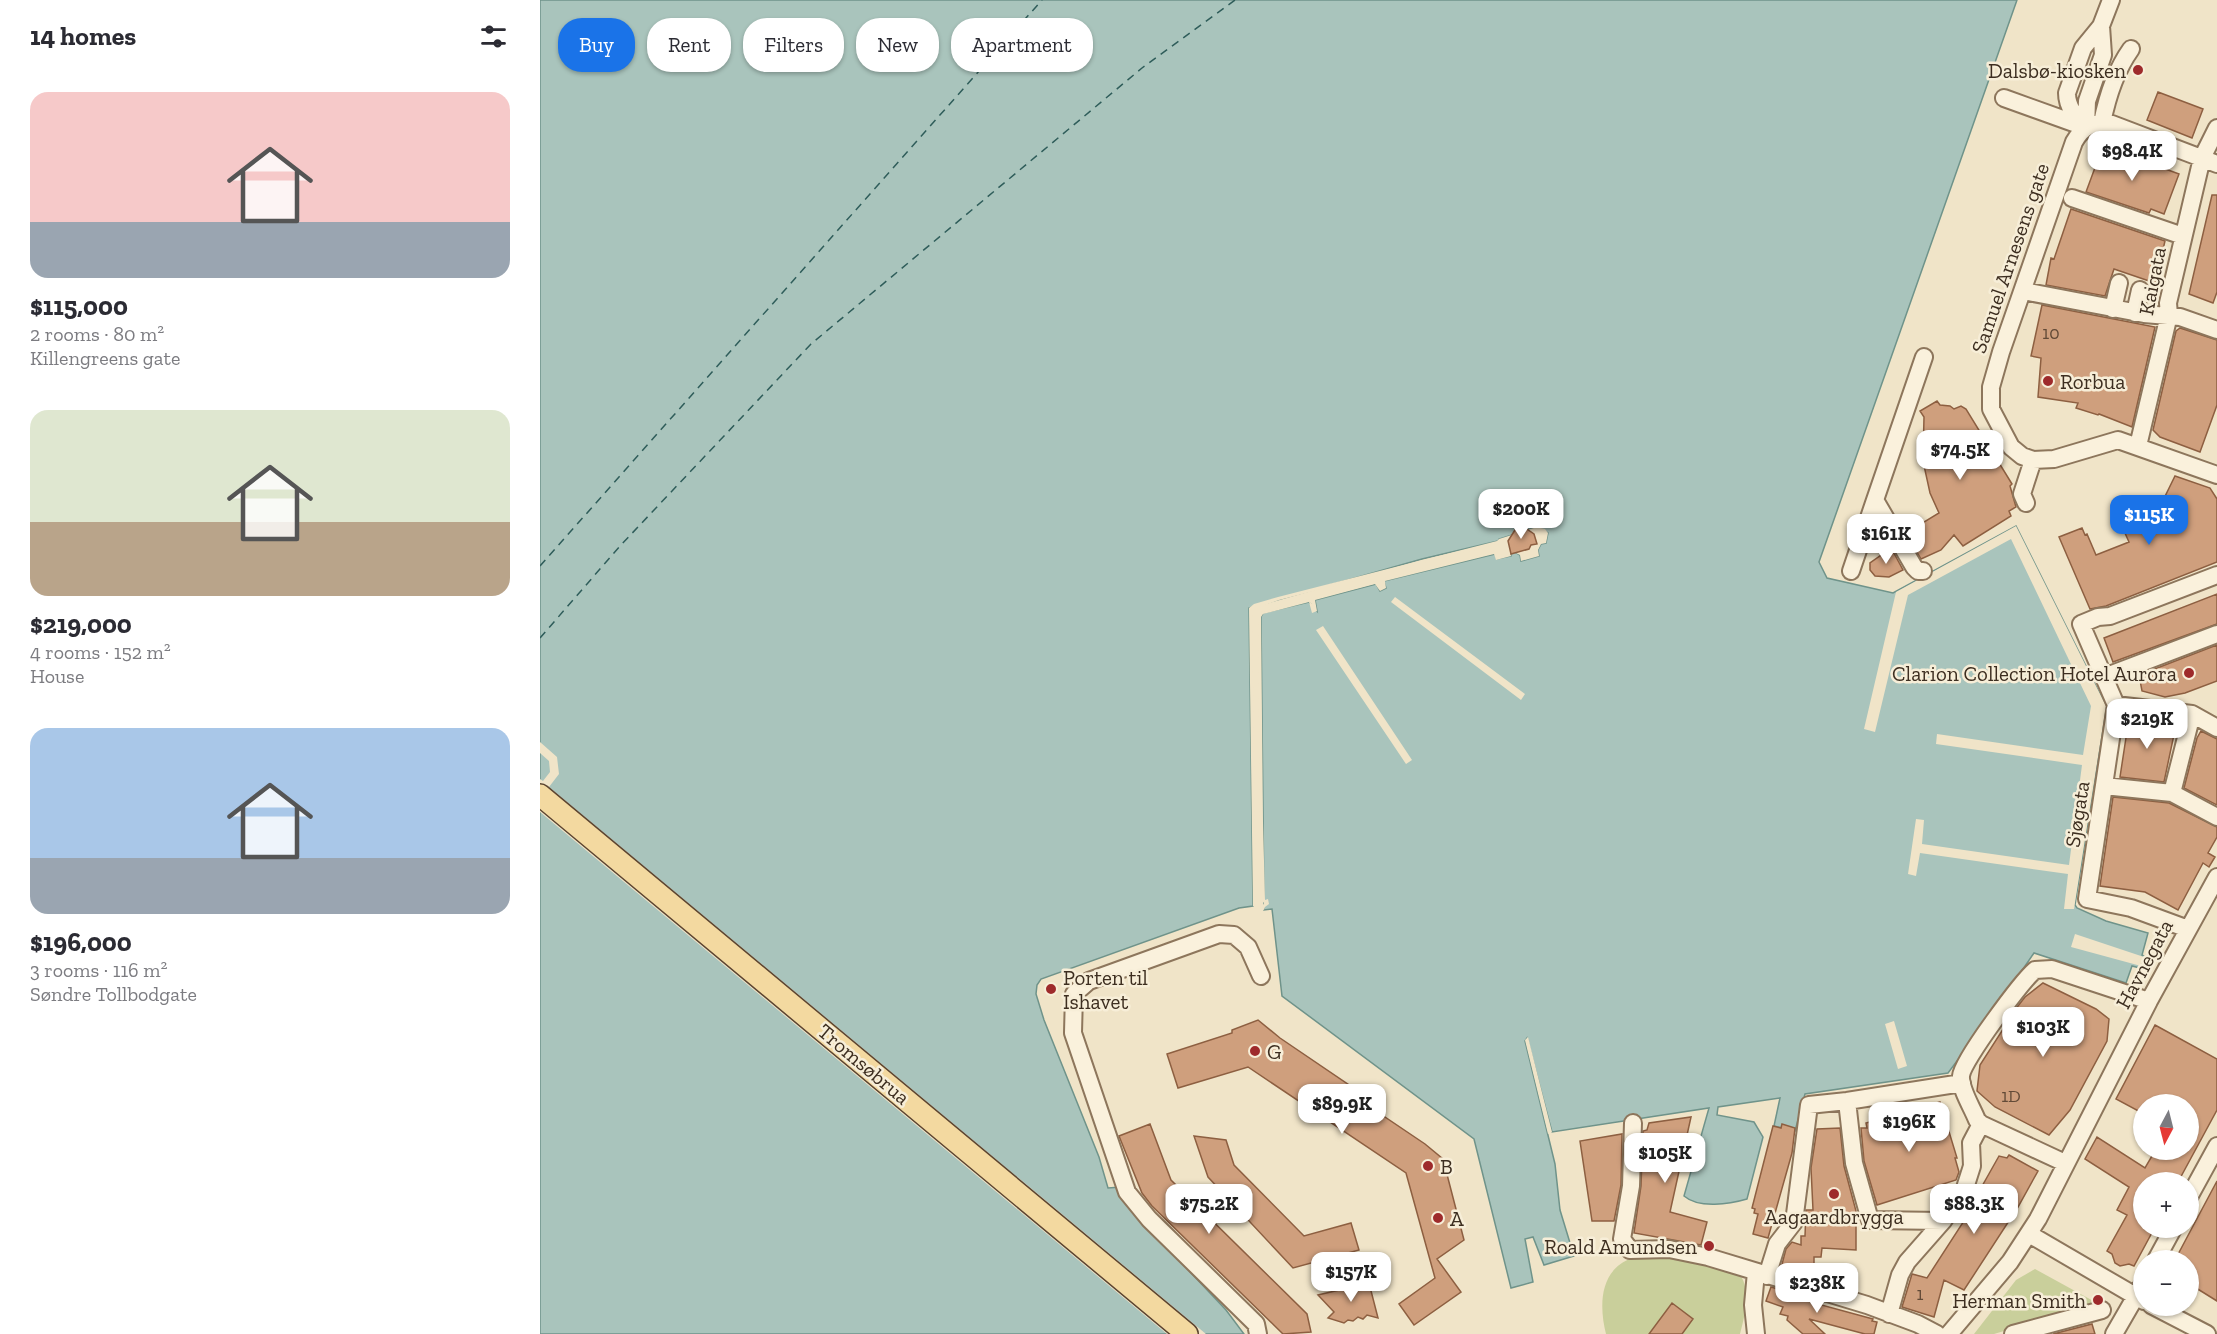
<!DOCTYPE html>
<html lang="en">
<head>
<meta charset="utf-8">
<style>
  body { margin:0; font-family:"Zilla Slab",serif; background:#f7f7f7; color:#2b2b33; height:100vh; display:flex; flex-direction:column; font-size:22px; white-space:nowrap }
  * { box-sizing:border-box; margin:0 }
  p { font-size:20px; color:#7c7c81 }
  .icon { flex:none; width:33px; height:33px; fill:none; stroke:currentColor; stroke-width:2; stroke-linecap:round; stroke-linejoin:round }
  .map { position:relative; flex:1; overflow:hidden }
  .side { display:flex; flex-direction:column; background:#fff; width:540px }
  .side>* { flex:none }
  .banner { position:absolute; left:18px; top:18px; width:570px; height:54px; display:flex; gap:12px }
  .needle { width:39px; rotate:187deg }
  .controls { position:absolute; left:1593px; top:1094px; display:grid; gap:12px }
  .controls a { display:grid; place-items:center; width:66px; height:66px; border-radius:50%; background:#fff; box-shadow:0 2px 4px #0004; font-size:30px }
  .price { position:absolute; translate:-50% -51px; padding:0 14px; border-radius:12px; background:#fff; color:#222; font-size:20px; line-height:39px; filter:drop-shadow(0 2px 3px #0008) }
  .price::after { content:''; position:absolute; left:50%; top:36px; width:18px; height:14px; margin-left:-9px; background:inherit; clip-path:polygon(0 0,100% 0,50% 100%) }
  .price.current { background:#1a73e8; color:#fff }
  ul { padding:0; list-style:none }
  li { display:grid; align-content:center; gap:12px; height:318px; padding:0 30px }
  li span { display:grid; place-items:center; height:186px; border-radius:18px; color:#555 }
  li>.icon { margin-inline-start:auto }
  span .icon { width:108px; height:108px; fill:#fffc; stroke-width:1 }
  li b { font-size:26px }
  h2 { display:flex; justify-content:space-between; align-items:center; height:72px; padding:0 30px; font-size:26px }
  .pill { padding:0 21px; border-radius:24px; background:#fff; box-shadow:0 2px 4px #0004; font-size:21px; line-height:54px }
  .pill.current { background:#1a73e8; color:#fff }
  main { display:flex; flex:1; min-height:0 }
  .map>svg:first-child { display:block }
  .green { fill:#c9cf9b }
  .water { fill:#a9c4bc; stroke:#6f938a; stroke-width:1.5 }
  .pier { fill:#f0e4c8 }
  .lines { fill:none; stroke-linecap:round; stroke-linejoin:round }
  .ferry { stroke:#2f5d5a; stroke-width:1.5; stroke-dasharray:8 6; stroke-linecap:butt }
  .building { fill:#cf9f7d; stroke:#8d5f41; stroke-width:1.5 }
  .minor-casing { stroke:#8d765c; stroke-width:20 }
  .major-casing { stroke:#5b4430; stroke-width:24 }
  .minor { stroke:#faf1dc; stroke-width:16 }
  .major { stroke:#f3d9a0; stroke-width:21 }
  .poi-dot { fill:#9e2a2b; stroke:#f7eed8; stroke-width:2 }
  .labels { text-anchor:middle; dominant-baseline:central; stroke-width:5; stroke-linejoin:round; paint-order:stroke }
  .number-label { font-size:18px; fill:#624a37 }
  .poi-label { font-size:21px; fill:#3d2e20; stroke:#f7eed8; text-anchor:start }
  .street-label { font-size:21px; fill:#3d2e20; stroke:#f7eed8 }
</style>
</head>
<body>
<main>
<section class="side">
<h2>14 homes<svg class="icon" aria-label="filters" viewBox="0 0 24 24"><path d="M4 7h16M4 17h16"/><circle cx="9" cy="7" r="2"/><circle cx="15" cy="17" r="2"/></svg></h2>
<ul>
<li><span style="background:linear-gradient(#f6c9c9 70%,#9aa5b1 0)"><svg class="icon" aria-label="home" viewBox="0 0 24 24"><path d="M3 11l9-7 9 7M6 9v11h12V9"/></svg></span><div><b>$115,000</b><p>2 rooms · 80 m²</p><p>Killengreens gate</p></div></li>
<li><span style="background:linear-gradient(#dfe7d0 60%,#b9a48a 0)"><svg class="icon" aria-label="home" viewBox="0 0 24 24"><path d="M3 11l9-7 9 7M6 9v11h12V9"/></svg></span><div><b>$219,000</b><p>4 rooms · 152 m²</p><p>House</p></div></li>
<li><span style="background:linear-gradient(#a9c7e8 70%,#9aa5b1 0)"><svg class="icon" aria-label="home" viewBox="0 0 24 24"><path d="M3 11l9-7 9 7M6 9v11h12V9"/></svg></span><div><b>$196,000</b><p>3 rooms · 116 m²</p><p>Søndre Tollbodgate</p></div></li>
</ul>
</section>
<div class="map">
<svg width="1677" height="1334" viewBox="0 0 1677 1334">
  <rect width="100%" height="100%" fill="#f0e4c8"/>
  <!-- green -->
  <path class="green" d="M1120 1254 1198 1272C1212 1288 1205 1315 1200 1334H1066C1059 1306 1059 1270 1092 1258 1101 1255 1111 1255 1120 1254Z
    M1495 1269 1557 1303 1454 1334H1434L1476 1280Z"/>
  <!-- water -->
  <path class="water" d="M0 0H1477L1279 562 1287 578 1353 593 1476 526 1566 706 1535 905 1537 908 1566 921 1608 933 1602 955 1604 956 1600 968 1592 966 1586 983 1494 953 1453 1013 1408 1073 1265 1094 1255 1131 1234 1126 1240 1098 1178 1107 1177 1115 1214 1122 1223 1137 1207 1199C1190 1204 1159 1209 1144 1196L1169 1108 1012 1132 987 1038 985 1041 1015 1164 1020 1210 1034 1256 1004 1265 993 1237 985 1239 993 1282 971 1288 934 1139 742 996 732 909 724 910 721 617 723 613 769 602 777 611 775 600 836 584 840 591 846 588 844 581 955 554 957 559 971 556 970 549 980 555 981 561 999 556 998 550 1001 544 1006 543 1008 533 997 527 959 539 958 541 882 559 709 608 713 906 699 908 501 979 497 985 496 994 504 1020 559 1157 568 1188 581 1187 587 1205 686 1310 704 1334H0Z"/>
  <!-- pier -->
  <path class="pier" d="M1476 526 1566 706 1534 909H1524L1528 874 1380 853 1376 876 1368 874 1376 819 1384 820 1382 844 1529 865 1542 765 1396 744 1397 734 1543 755 1551 706 1471 539 1368 595 1335 732 1324 729 1356 592Z
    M997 527 1005 529 1008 533 1006 543 1001 544 998 550 999 556 981 561 980 555 970 550 971 556 956 560 954 554 845 581 846 588 840 591 835 584 775 600 777 611 772 613 769 602 723 614 721 617 723 822 725 900 728 899 729 904 725 907 724 910 721 909 724 903 722 901 720 822 718 617 721 612 768 599 772 604 774 598 835 581 841 587 843 578 954 551 957 552 958 556 968 554 967 549 969 546 981 553 983 557 996 553 995 549 999 542 1004 541 1005 534 997 530 961 541 958 544 739 600 712 610 716 907 713 906 709 608 714 604 738 597 957 541 959 539Z
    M855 597 985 694 981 700 851 602Z
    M783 626 872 760 866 764 776 630Z
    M0 742 17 757 19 774 9 787 666 1334H627L0 812V779L3 781 10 772 9 761 0 753Z
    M1535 934 1604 957 1601 966 1531 947Z
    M1354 1021 1367 1066 1358 1069 1345 1024Z
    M988 1037 1012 1132 1008 1134 985 1040Z"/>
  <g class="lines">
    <!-- ferry -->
    <path class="ferry" d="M0 566 502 0
      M0 638 80 546 271 344 602 68 695 0"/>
  </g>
  <!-- building -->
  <path class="building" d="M1618 92 1663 109 1652 138 1607 120Z
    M1563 146 1639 174 1624 214 1611 209 1609 213 1546 192Z
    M1672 195H1677V292L1673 303 1649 294Z
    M1531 209 1625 241 1615 283 1574 269 1565 296 1506 285 1511 258 1514 259Z
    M1502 305 1615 327 1592 427 1559 414 1558 415 1536 408 1538 403 1498 397 1501 358 1491 356Z
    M1640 328 1677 340V405L1660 452 1620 437 1613 430 1636 331Z
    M1397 401 1400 405 1410 406 1414 409 1421 406 1426 409 1472 484 1470 486 1476 507 1469 511 1471 516 1423 546 1414 535 1401 550 1381 559 1366 533 1399 513 1390 493 1383 461 1384 417 1380 411Z
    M1635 476 1670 488 1677 499V562L1566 606 1550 609 1519 537 1542 528 1545 535 1547 534 1556 555 1589 542 1576 513 1602 503 1611 525Z
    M984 527 994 534 997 544 991 545 989 549 971 554 968 541 975 530Z
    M1349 544 1363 570 1349 577 1335 576 1330 570V563L1351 548Z
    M1677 594V624L1573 662 1564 638Z
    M1677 645V681L1645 693 1625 697 1602 691 1599 675Z
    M1589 718 1636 725 1624 782 1580 777Z
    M1661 731 1677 739V805L1644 788 1657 738Z
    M1573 797 1629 803 1677 827V837L1668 853 1675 857 1669 867 1663 863 1638 910 1605 892 1560 886Z
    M1503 983 1556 1009 1569 1019 1567 1041 1530 1110 1509 1135 1455 1107 1437 1091 1440 1065 1478 1006 1485 997Z
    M718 1020 740 1038 812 1087 808 1092 885 1144 903 1159 924 1240 897 1259 921 1292 874 1325 859 1304 895 1278 866 1173 708 1067 638 1088 627 1054 692 1033V1030Z
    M1615 1025 1677 1059V1110L1638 1182H1604V1227H1615L1594 1266 1589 1264 1580 1266 1575 1263 1572 1254 1567 1251 1587 1215 1577 1210 1589 1187 1545 1159 1557 1137 1605 1168 1616 1149H1648V1104H1604V1114L1576 1099Z
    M1400 1102 1417 1158H1415L1419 1172 1416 1180 1337 1205 1324 1161 1321 1128H1327L1326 1123Z
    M1151 1117 1130 1212 1167 1222 1161 1245 1094 1233 1101 1186 1103 1131 1107 1130 1109 1123Z
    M610 1124 631 1180 767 1314 771 1332 743 1334 612 1206 602 1193 579 1136Z
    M1242 1124 1255 1128 1252 1153 1228 1238 1213 1234 1218 1214 1214 1213 1215 1209 1212 1208 1233 1126 1241 1128Z
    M1300 1128 1304 1166 1316 1211V1250L1282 1248 1281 1257H1274V1278L1241 1268 1246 1249 1252 1242 1261 1245V1236H1265L1266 1210H1273L1271 1168 1277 1129Z
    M1082 1134 1081 1185 1074 1221H1052L1040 1141Z
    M654 1136 686 1140 694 1165 764 1236 811 1223 819 1250 753 1268 668 1177Z
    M1469 1155 1498 1171 1478 1207 1424 1290 1404 1280 1394 1317 1362 1307 1372 1274 1387 1278 1444 1190 1441 1188 1459 1156 1467 1158Z
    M1677 1181V1301L1648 1283V1260H1635Z
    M829 1283 838 1318 827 1315 823 1319 818 1317 813 1321 808 1320 804 1323 788 1318 794 1312 778 1295Z
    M1231 1287 1274 1300V1303L1333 1319 1332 1321 1337 1322 1334 1334H1325L1269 1319 1285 1334H1263L1247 1320 1248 1316 1240 1314 1243 1307 1226 1301Z
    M1132 1303 1153 1319 1142 1334H1109Z
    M1552 1324 1555 1334H1513Z"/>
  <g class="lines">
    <defs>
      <path id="minor" d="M1464 98 1542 126
        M1562 123C1567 98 1576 70 1591 49
        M1546 127C1536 117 1527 108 1527 93L1543 48 1561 26 1571 0
        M1546 127 1547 101 1563 55 1561 26
        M1677 164 1572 124C1554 121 1543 126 1534 142L1461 352 1451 387V409L1471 447 1482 456 1493 460 1514 459 1578 440 1677 475
        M1532 198 1643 236
        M1483 291 1604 314 1640 317 1677 330
        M1573 309 1579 283
        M1595 313 1600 290
        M1598 446 1629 315 1628 303 1662 158 1677 128
        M1486 503 1482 494 1493 460
        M1311 571 1335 500
        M1383 571H1378L1374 567 1335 500 1384 357
        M1564 677 1677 634
        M1576 705 1547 899 1591 908 1648 929
        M1576 705 1541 624 1558 617 1570 616 1677 575
        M1576 705 1652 714 1677 728
        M1564 786 1632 793 1677 817
        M1632 793 1652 714
        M1307 1101 1314 1163 1330 1220 1403 1221
        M1093 1123 1091 1186 1082 1239 1090 1250 1129 1249 1168 1257 1327 1305 1378 1324 1397 1334
        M1525 1163 1441 1124 1437 1120C1432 1107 1420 1089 1421 1076 1422 1061 1482 981 1495 970L1512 969 1609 1001
        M1648 1199 1677 1146
        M1489 1234 1604 1301
        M1616 1260 1634 1227
        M1227 1276 1237 1244 1254 1222 1269 1105 1307 1101 1422 1083
        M1611 1305 1667 1334
        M1349 1314 1360 1275 1367 1262 1403 1221 1425 1188 1432 1166 1431 1143 1441 1124
        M718 1334 716 1324 609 1219 587 1192 533 1033 534 994 549 981 679 934 694 935 708 947 721 976
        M1216 1334 1213 1305 1216 1272
        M1409 1334 1470 1262 1498 1219 1609 1001 1677 877
        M1473 1334 1562 1310
        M1574 1334 1604 1282"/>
      <path id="major" d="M0 795 647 1334"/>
    </defs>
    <!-- minor casing -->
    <use href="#minor" class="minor-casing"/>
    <!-- major casing -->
    <use href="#major" class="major-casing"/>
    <!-- minor -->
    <use href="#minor" class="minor"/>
    <!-- major -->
    <use href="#major" class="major"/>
  </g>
  <!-- markers -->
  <g class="poi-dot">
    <circle cx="1598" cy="70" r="6"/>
    <circle cx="1508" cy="381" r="6"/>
    <circle cx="1649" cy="673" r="6"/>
    <circle cx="511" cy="989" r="6"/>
    <circle cx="715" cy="1051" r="6"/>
    <circle cx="888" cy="1166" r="6"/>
    <circle cx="1294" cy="1194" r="6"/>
    <circle cx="898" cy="1218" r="6"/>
    <circle cx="1169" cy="1246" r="6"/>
    <circle cx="1558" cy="1300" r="6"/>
  </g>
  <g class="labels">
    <!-- number labels -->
    <g class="number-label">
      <text x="1511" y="333">10</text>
      <text x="1471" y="1096">1D</text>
      <text x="1380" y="1294">1</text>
    </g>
    <!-- poi labels -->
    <g class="poi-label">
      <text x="1586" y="70" text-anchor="end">Dalsbø-kiosken</text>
      <text x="1520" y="381">Rorbua</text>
      <text x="1637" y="673" text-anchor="end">Clarion Collection Hotel Aurora</text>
      <text x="523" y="977">Porten til<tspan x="523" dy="24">Ishavet</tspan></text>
      <text x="727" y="1051">G</text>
      <text x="900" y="1166">B</text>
      <text x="1294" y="1216" text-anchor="middle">Aagaardbrygga</text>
      <text x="910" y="1218">A</text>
      <text x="1157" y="1246" text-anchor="end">Roald Amundsen</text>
      <text x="1546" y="1300" text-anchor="end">Herman Smith</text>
    </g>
    <!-- street labels -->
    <g class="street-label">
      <text transform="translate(1470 258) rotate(-71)">Samuel Arnesens gate</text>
      <text transform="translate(1612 281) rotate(-79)">Kaigata</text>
      <text transform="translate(1537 814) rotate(-81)">Sjøgata</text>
      <text transform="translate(1604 964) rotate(-62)">Havnegata</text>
      <text transform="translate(324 1064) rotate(40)">Tromsøbrua</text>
    </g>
  </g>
</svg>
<div class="controls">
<a><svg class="needle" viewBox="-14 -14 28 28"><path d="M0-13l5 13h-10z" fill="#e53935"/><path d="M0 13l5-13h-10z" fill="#7c7c81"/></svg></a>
<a>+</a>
<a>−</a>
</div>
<b class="price" style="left:1592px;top:182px">$98.4K</b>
<b class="price" style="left:1420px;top:481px">$74.5K</b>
<b class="price" style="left:981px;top:540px">$200K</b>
<b class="price current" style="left:1609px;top:546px">$115K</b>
<b class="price" style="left:1346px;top:565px">$161K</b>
<b class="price" style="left:1607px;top:750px">$219K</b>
<b class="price" style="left:1503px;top:1058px">$103K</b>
<b class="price" style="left:802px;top:1135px">$89.9K</b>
<b class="price" style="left:1369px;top:1153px">$196K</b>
<b class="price" style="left:1125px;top:1184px">$105K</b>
<b class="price" style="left:669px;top:1235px">$75.2K</b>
<b class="price" style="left:1434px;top:1235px">$88.3K</b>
<b class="price" style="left:811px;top:1303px">$157K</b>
<b class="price" style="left:1277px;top:1314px">$238K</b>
<div class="banner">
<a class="pill current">Buy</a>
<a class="pill">Rent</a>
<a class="pill">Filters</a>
<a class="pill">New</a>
<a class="pill">Apartment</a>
</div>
</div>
</main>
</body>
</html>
